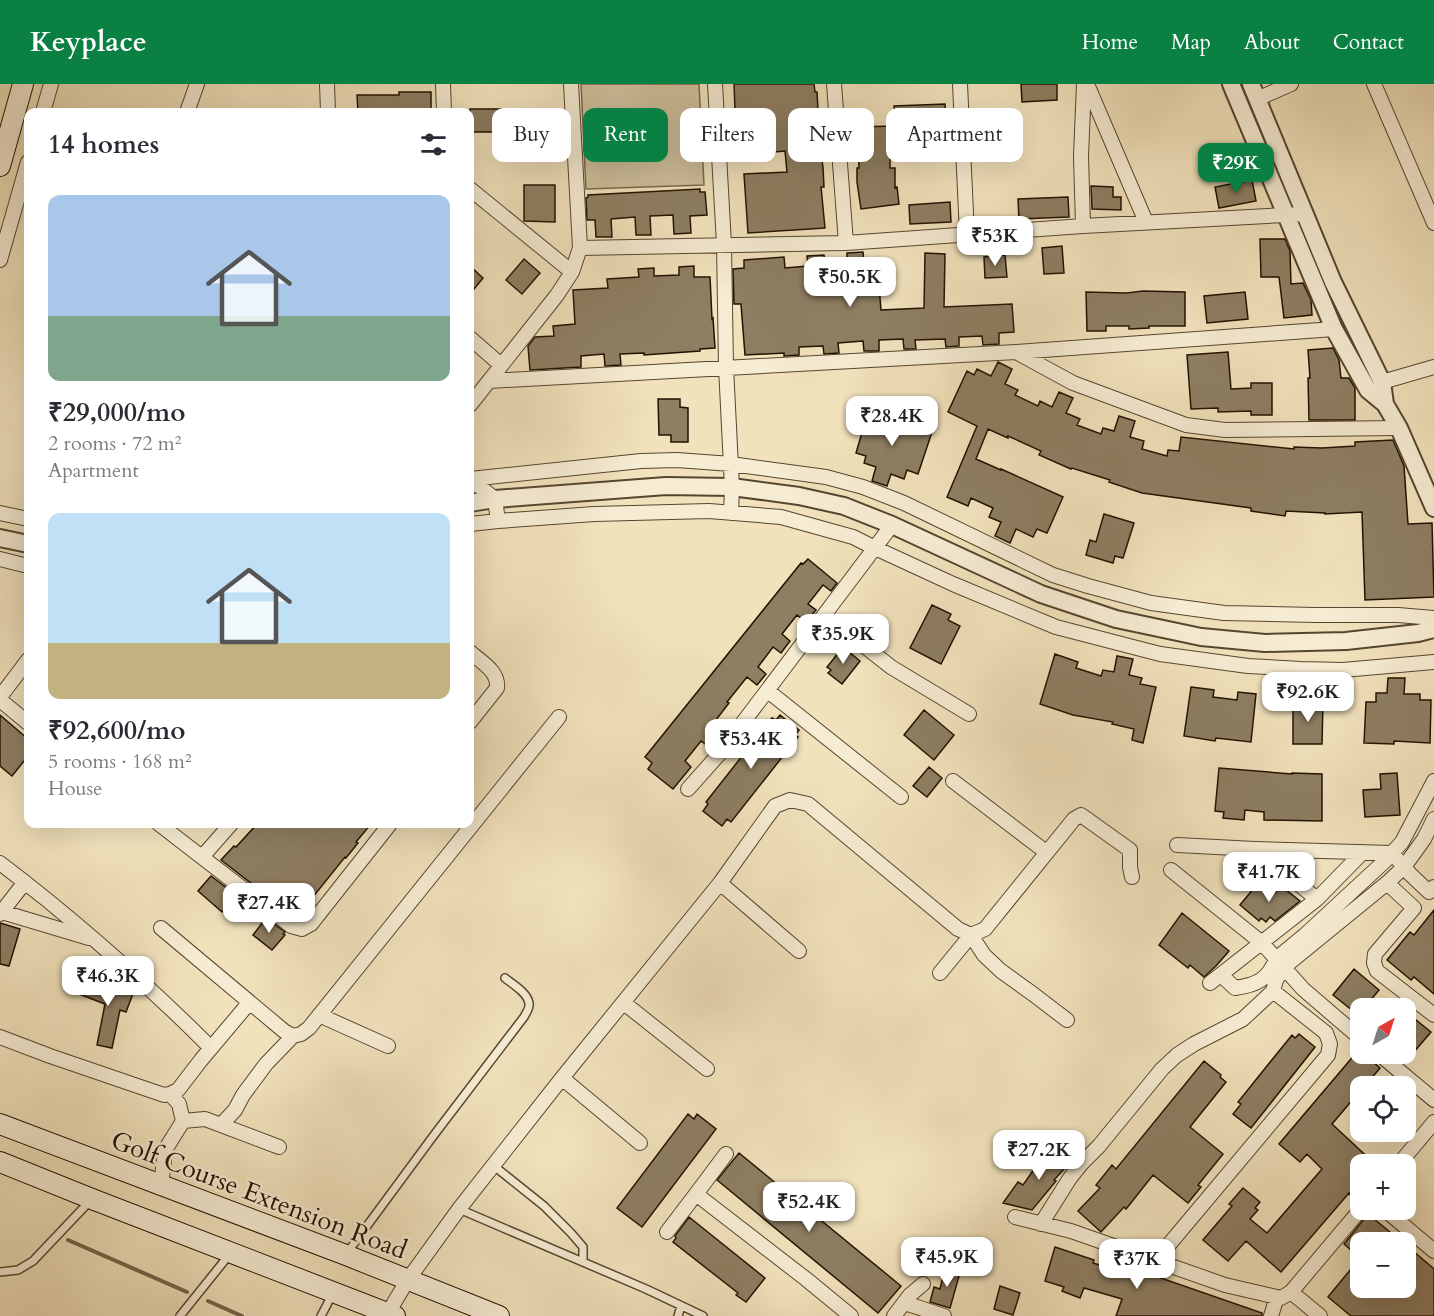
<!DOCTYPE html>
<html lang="en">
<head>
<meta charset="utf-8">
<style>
  body { margin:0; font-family:Cardo,serif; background:#f7f7f7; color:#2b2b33; height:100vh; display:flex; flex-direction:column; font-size:22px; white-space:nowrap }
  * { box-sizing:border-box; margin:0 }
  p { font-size:20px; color:#7c7c81 }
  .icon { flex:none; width:33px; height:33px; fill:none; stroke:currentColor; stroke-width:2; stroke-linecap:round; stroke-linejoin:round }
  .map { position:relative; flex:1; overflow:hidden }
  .drawer { position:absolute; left:24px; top:24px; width:450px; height:720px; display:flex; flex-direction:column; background:#fff; border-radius:12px; box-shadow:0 6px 24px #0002 }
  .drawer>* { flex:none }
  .top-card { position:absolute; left:492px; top:24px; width:570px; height:54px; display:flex; gap:12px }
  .needle { width:39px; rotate:39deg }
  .tools { position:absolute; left:1350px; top:914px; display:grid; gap:12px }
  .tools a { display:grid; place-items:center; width:66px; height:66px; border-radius:12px; background:#fff; box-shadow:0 6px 24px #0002; font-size:30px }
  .price { position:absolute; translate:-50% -51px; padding:0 14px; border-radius:12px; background:#fff; color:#222; font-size:20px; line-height:39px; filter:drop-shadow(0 2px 3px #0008) }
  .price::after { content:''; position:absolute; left:50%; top:36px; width:18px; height:14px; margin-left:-9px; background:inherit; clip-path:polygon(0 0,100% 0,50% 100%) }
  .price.on { background:#0b8043; color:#fff }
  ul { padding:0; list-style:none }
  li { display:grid; align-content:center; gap:12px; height:318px; padding:0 24px }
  li span { display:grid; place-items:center; height:186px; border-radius:12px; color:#555 }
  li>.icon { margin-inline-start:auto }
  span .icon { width:108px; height:108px; fill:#fffc; stroke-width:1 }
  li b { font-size:26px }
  h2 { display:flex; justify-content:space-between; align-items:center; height:72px; padding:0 24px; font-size:26px }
  .chip { padding:0 21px; border-radius:12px; background:#fff; box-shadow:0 6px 24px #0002; font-size:21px; line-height:54px }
  .chip.on { background:#0b8043; color:#fff }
  header { display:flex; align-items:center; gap:36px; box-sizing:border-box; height:84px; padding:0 30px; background:#0b8043; color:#fff }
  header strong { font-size:28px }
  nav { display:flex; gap:33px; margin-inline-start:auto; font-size:21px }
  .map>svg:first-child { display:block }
  .green { fill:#cebf9c; stroke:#78684e; stroke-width:1.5 }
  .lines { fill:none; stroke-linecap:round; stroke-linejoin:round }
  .stream { stroke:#75644b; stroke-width:4 }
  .building { fill:#8e7e62; stroke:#231201; stroke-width:1.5 }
  .service-casing { stroke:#564630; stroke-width:10 }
  .minor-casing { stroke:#564630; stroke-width:16 }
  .tertiary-casing { stroke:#564630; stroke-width:20 }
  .secondary-casing { stroke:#231201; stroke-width:22 }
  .service { stroke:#f6ecd3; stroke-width:7 }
  .minor { stroke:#f6ecd3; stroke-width:14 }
  .tertiary { stroke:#f6ecd3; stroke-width:16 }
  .secondary { stroke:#f6ecd3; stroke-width:20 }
  .labels { text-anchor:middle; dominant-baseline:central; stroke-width:5; stroke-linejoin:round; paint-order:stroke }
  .street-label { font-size:26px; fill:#231201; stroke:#f6ecd3 }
</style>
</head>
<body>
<header>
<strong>Keyplace</strong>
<nav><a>Home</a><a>Map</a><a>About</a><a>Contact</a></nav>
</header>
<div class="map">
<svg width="1434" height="1232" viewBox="0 0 1434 1232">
  <rect width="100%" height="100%" fill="#f1e2bc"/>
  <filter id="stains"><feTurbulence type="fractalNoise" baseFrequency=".00333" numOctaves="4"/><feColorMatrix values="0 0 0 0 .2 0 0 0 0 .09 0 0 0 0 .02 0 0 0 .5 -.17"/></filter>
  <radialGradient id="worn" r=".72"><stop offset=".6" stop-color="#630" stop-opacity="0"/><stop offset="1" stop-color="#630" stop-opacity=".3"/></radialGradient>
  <!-- green -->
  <path class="green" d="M581 0H699L704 101 586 105Z"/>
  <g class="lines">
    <!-- stream -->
    <path class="stream" d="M68 1156 187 1208
      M208 1217 242 1232"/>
  </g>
  <!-- building -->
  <path class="building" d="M734 0H814L815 8H817L819 43H817L818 70H821L823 83 824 103H821L825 144 748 149 744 90 787 88 785 67 736 71 735 53 736 52Z
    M1021 0H1057V16L1022 18Z
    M399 8H431V28H358L357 11H399Z
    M945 20 947 61 890 63V84H895V104L897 103 899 120 861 125 857 98V84H859L858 63H855L854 43 895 42 894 22Z
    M470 25H507V48H470Z
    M1252 96 1256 117 1219 124 1215 103Z
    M524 101H555V138L524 137Z
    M1091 102 1113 103V113H1121V126L1092 125Z
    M700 105V108H705L707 131 690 132 691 149 674 150 673 131 650 132 651 151H636L635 133 611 135 612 153H596L595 136H587L586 114 588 113V111Z
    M1068 113 1069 133 1019 135 1018 115Z
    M950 118 951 138 910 140 909 121Z
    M1260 155H1285L1290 167 1291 200 1303 199 1311 216 1312 231 1284 234 1279 193H1261Z
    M1062 162 1064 189 1044 190 1042 164Z
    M863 168 864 178 877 177 881 226 924 224 925 169 945 170 944 223 1012 220 1014 248 999 249V260L983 261 982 252 959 253V262L946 263 945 255 915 256 916 265H904L903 255 879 256V267H864L863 257 838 259 839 269 824 270 823 262 799 263V271L784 272V269L745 271 741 220H734L733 185 744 184V176L784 173 785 184 808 182 807 172 824 171 825 180 847 178V169Z
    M1005 171 1007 193 985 194 984 173Z
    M524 175 540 189 522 210 506 196Z
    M470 182 483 194 470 210Z
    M694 182V193H710L712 235 713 234 715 264 700 265V267L644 271V269L620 270 621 281 605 282 604 270 581 272V283L530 286 528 262 535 253 554 252 553 242 575 240 573 206 608 204 607 195 639 193 638 185 654 184V192L679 191V183Z
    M1143 207 1185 208V242H1149V244L1129 245V242H1106V247H1087L1086 208 1127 209Z
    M1245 208 1248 235 1207 239 1204 212Z
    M1333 264 1339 276 1341 294H1349L1355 304V336H1309L1308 294H1310L1308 266Z
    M1228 268 1231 305 1251 304V299H1272V331H1251V327L1218 328V324L1191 325 1187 271Z
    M998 278 1012 285 1005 300 1018 306 1015 311 1038 322 1040 317 1052 323 1059 308 1073 314 1066 329 1080 335 1077 341 1101 350 1103 344 1114 347 1119 332 1135 337 1130 353 1144 357 1142 365 1167 372 1168 366 1179 367 1181 353 1294 365V363L1322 364 1355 362V358L1393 356 1404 382 1408 440 1432 439 1434 513 1365 516 1362 428 1325 430V429L1286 427 1285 432 1251 427V424L1142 409 1109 398 1110 396 1072 384 1071 385 1039 371 1041 367 1008 352V354L988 345 976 375 1001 386V385L1063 413 1047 449 1037 445 1033 453 1016 445 1010 459 995 452 1001 438 989 433 993 424 971 414 968 422 947 413 977 342 948 328 967 287 974 291 977 285 991 292Z
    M658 315H680V323L688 324V358H671V351H659Z
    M868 328 932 348 918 390 907 386 904 395 891 390 887 402 872 397 876 383 864 379 866 372 856 369Z
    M1104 430 1134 439 1123 474 1115 472 1113 479 1086 471 1090 456 1096 458Z
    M808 475 837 499 831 507 823 501 808 520 816 526 806 538 797 531 782 550 790 557 781 569 773 563 758 583 766 590 757 601 747 593 727 618 729 619 709 645 717 651 708 662 701 657 685 677 691 683 673 705 648 685 652 679 645 673 801 479 803 480Z
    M932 521 951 530 948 536 960 542 941 580 910 564Z
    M843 563 860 577 842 600 828 589 831 586 827 583Z
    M1055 570 1078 578 1076 584 1101 592 1103 586 1114 588 1117 572 1133 575 1129 591 1142 594 1140 600 1156 603 1143 659 1132 656 1134 645 1112 640 1113 638 1073 631 1040 620Z
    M1388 594H1405L1404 610H1420V616H1431L1430 659 1394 657V660L1364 659 1366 618H1376V609H1387Z
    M1191 603 1214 606 1213 613 1237 616 1238 608 1256 610 1251 658 1216 654 1215 657 1184 652Z
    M1293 618H1323L1322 660H1293Z
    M924 626 954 651 934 676 904 651Z
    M0 631 28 655V672L12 692 0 682Z
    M780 631 799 646 795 651 798 653 731 738 727 735 722 742 703 727 708 720 706 718 772 634 776 636Z
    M929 683 942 694 927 713 913 702Z
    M1219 684 1292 690V689L1322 690V737L1264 736V728L1245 726 1244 736 1223 734 1224 728 1215 727Z
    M1397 689 1400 731 1365 733 1363 706 1381 705 1380 690Z
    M257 740H371L356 758 358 759 346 774 345 773 296 834 221 776 234 762 236 763Z
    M211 792 236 811 222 828 198 807Z
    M1258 799 1264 804 1266 801 1275 809 1281 802 1300 817 1275 837 1270 833 1266 838 1261 834 1259 837 1240 821Z
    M1434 826V910L1414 893 1411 896 1387 876 1410 848 1414 851Z
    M1182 829 1229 867 1216 882 1204 893 1190 881 1188 884 1159 861Z
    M266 834 285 848 283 850 285 851 272 866 253 851Z
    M0 839 20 845 9 882 0 880Z
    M1354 885 1379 906 1364 924H1360V928L1358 931 1333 911Z
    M85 893 116 906 118 901 134 907 126 928 120 926 112 964 97 961 105 920 79 910Z
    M1406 928 1431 948 1413 969 1406 964Z
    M1299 950 1315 963 1251 1044 1233 1030 1241 1020 1238 1018 1292 951 1295 954Z
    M1356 969H1363L1380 984 1365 1002H1360V1007L1332 1040 1375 1080H1360V1102L1351 1112 1349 1109 1281 1188 1246 1157 1228 1177 1203 1156 1232 1122 1229 1120 1243 1104 1260 1118 1255 1124 1258 1126 1250 1135 1267 1149 1322 1085 1307 1070 1300 1078 1279 1060Z
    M1204 977 1221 991 1220 993 1226 998 1190 1043 1223 1070 1198 1101 1201 1103 1188 1119 1153 1091 1126 1125 1124 1123 1101 1148 1078 1127 1100 1104 1096 1101 1112 1081 1116 1085Z
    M688 1030 694 1035 697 1030 716 1045 642 1143 617 1124Z
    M1062 1062 1075 1073 1054 1096 1056 1097 1032 1126 1003 1119 1018 1098 1023 1101 1037 1081 1041 1085Z
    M739 1069 901 1202 878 1229 717 1096Z
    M1368 1130 1402 1158H1360V1203H1406V1161L1434 1185V1232H1351L1328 1213 1360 1174 1344 1160Z
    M689 1133 765 1194 746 1218 736 1211 738 1209 673 1158 676 1154 675 1152Z
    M1055 1163 1094 1176 1093 1179 1130 1190 1132 1184 1262 1229V1232H1116L1122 1215 1084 1204 1080 1214 1062 1207 1064 1203 1045 1197Z
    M946 1181 961 1185 950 1224 930 1218 934 1203 940 1205Z
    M1000 1202 1020 1209 1013 1231 994 1225Z"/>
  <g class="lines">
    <defs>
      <path id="service" d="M494 1082 544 1122 571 1149 583 1163V1178
        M459 1125 646 1205 703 1232
        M347 1169 434 1051 524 933C526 929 530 924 529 919 527 908 512 900 505 894
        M0 1188 18 1186 33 1177 89 1118
        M180 1232 229 1171
        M321 1232 332 1211
        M678 1232 681 1222"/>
      <path id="minor" d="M327 0 328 28
        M443 0 444 28
        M715 0 724 160 726 283 732 403 731 429
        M834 0 846 159
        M960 0 967 150
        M1087 0 1146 138
        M1374 0 1434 139
        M1257 15 1291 0
        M43 28 51 0
        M187 28 197 0
        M470 105 572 188
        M1083 142 1081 72 1084 0
        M580 164 846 159 1083 142 1304 130
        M0 176 28 78
        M470 254 501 281
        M1016 268 1073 299 1186 341 1225 346 1399 344
        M489 297 1016 268 1334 245
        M1382 298 1434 283
        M470 321 557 211 572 188 580 164 571 0
        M470 395 495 415 498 437 594 430 709 427 781 433 853 453 875 464 953 500 1056 543 1160 570 1248 582 1301 585 1343 586 1434 578
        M470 395 641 377 677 376 731 380 826 393 863 403 904 419 1053 491 1088 502 1151 519 1224 529 1316 531H1398L1434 534
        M0 429 28 435
        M470 440 498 437
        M0 475 28 482
        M825 531 891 583 969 630
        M470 568C481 578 499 587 497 604L470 638
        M768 607 901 713
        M0 613 28 576
        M0 616 28 639
        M953 697 1046 768
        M688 705 720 669 892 441
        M159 740 291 842 302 845 311 840 390 740
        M1177 761 1255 765 1392 769 1410 790 1429 808 1434 803
        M1255 765 1317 815
        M202 773 231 740
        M0 779C75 836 145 898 211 964
        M1171 786 1262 859 1303 905 1360 954
        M720 799 799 867
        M1387 799 1414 824 1375 870 1374 879 1377 887 1434 931
        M2 828 89 854
        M0 830 25 798
        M161 844 284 947 293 952 301 950 309 944 559 633
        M940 889 971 851 984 871 1001 887 1033 910 1067 936
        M1221 891 1235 904C1256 901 1268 896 1276 875L1305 851 1386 776 1402 758 1434 697
        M1210 899 1317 815 1363 768
        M624 919 707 985
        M319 931 388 962
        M0 953 50 972 164 1011 170 1010 178 1006 201 976 249 919
        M1378 969 1434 1016
        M562 994 640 1059
        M183 1037 205 1035 279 1063
        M221 1041 235 1026 243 1011 266 980 293 952
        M726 1070 696 1110 806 1195 851 1232
        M1399 1080 1434 1038
        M161 1102 165 1066 183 1037 179 1020 170 1010
        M1384 1125 1434 1167
        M1015 1133 1071 1147 1225 1201 1281 1214 1291 1208 1361 1125
        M1041 1140 1070 1094 1082 1079 1099 1062 1162 985 1177 971 1194 960 1243 935 1273 907 1276 896 1284 883 1387 799 1404 783 1424 755 1434 735
        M667 1148 696 1110
        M1156 1176 1328 971 1330 960 1326 949 1273 907
        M1291 1208 1320 1232
        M905 1219 944 1232
        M388 1229 407 1197 459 1125 562 994 720 799 775 722 790 716 808 720 958 845 971 851 985 845 1074 735 1081 731 1130 766V783L1132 793
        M894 1232 910 1211 923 1200
        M1271 1232 1277 1213"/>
      <path id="tertiary" d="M1231 0 1334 245 1368 306 1385 320 1399 344 1434 424
        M1251 0 1333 198 1382 298 1385 320
        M470 419 495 415 666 402 732 403 799 412 844 422 892 441 1041 510 1116 535 1201 553 1265 559 1346 557 1418 549 1434 545
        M0 454 28 460"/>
      <path id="secondary" d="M0 82 23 0
        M0 1040 346 1171 499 1232
        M0 1078 92 1115 395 1232"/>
    </defs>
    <!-- service casing -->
    <use href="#service" class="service-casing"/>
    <!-- minor casing -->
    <use href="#minor" class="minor-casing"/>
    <!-- tertiary casing -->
    <use href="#tertiary" class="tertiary-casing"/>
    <!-- secondary casing -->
    <use href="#secondary" class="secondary-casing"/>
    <!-- service -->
    <use href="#service" class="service"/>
    <!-- minor -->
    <use href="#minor" class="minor"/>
    <!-- tertiary -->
    <use href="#tertiary" class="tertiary"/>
    <!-- secondary -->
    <use href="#secondary" class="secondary"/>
  </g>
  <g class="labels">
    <!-- street labels -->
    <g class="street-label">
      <text transform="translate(259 1111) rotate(21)">Golf Course Extension Road</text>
    </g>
  </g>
  <rect width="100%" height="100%" filter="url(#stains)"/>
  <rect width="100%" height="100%" fill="url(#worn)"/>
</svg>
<div class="tools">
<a><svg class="needle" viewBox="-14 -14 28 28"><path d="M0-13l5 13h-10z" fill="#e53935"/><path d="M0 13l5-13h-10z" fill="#7c7c81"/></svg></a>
<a><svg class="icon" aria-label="locate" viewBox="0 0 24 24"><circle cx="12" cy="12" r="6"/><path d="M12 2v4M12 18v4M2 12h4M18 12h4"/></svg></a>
<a>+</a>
<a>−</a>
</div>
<b class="price on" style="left:1236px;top:110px">₹29K</b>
<b class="price" style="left:995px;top:183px">₹53K</b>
<b class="price" style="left:850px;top:224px">₹50.5K</b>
<b class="price" style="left:892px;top:363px">₹28.4K</b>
<b class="price" style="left:843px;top:581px">₹35.9K</b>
<b class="price" style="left:1308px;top:639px">₹92.6K</b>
<b class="price" style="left:751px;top:686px">₹53.4K</b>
<b class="price" style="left:1269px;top:819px">₹41.7K</b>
<b class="price" style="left:269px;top:850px">₹27.4K</b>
<b class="price" style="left:108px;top:923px">₹46.3K</b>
<b class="price" style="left:1039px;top:1097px">₹27.2K</b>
<b class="price" style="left:809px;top:1149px">₹52.4K</b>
<b class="price" style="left:947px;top:1204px">₹45.9K</b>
<b class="price" style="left:1137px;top:1206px">₹37K</b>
<div class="top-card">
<a class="chip">Buy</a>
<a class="chip on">Rent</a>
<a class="chip">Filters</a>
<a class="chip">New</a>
<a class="chip">Apartment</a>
</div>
<section class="drawer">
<h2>14 homes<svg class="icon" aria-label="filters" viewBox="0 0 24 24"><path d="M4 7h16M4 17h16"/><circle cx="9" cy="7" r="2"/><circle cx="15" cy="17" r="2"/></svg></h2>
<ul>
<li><span style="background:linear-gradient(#a9c7e8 65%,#7fa58c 0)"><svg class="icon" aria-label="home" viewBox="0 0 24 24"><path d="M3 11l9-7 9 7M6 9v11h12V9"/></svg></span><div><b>₹29,000/mo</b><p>2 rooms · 72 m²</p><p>Apartment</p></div></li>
<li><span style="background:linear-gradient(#bfe0f5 70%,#c2b280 0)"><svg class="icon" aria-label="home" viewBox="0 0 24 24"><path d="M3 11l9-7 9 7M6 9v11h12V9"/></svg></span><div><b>₹92,600/mo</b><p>5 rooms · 168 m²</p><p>House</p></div></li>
</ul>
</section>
</div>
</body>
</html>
